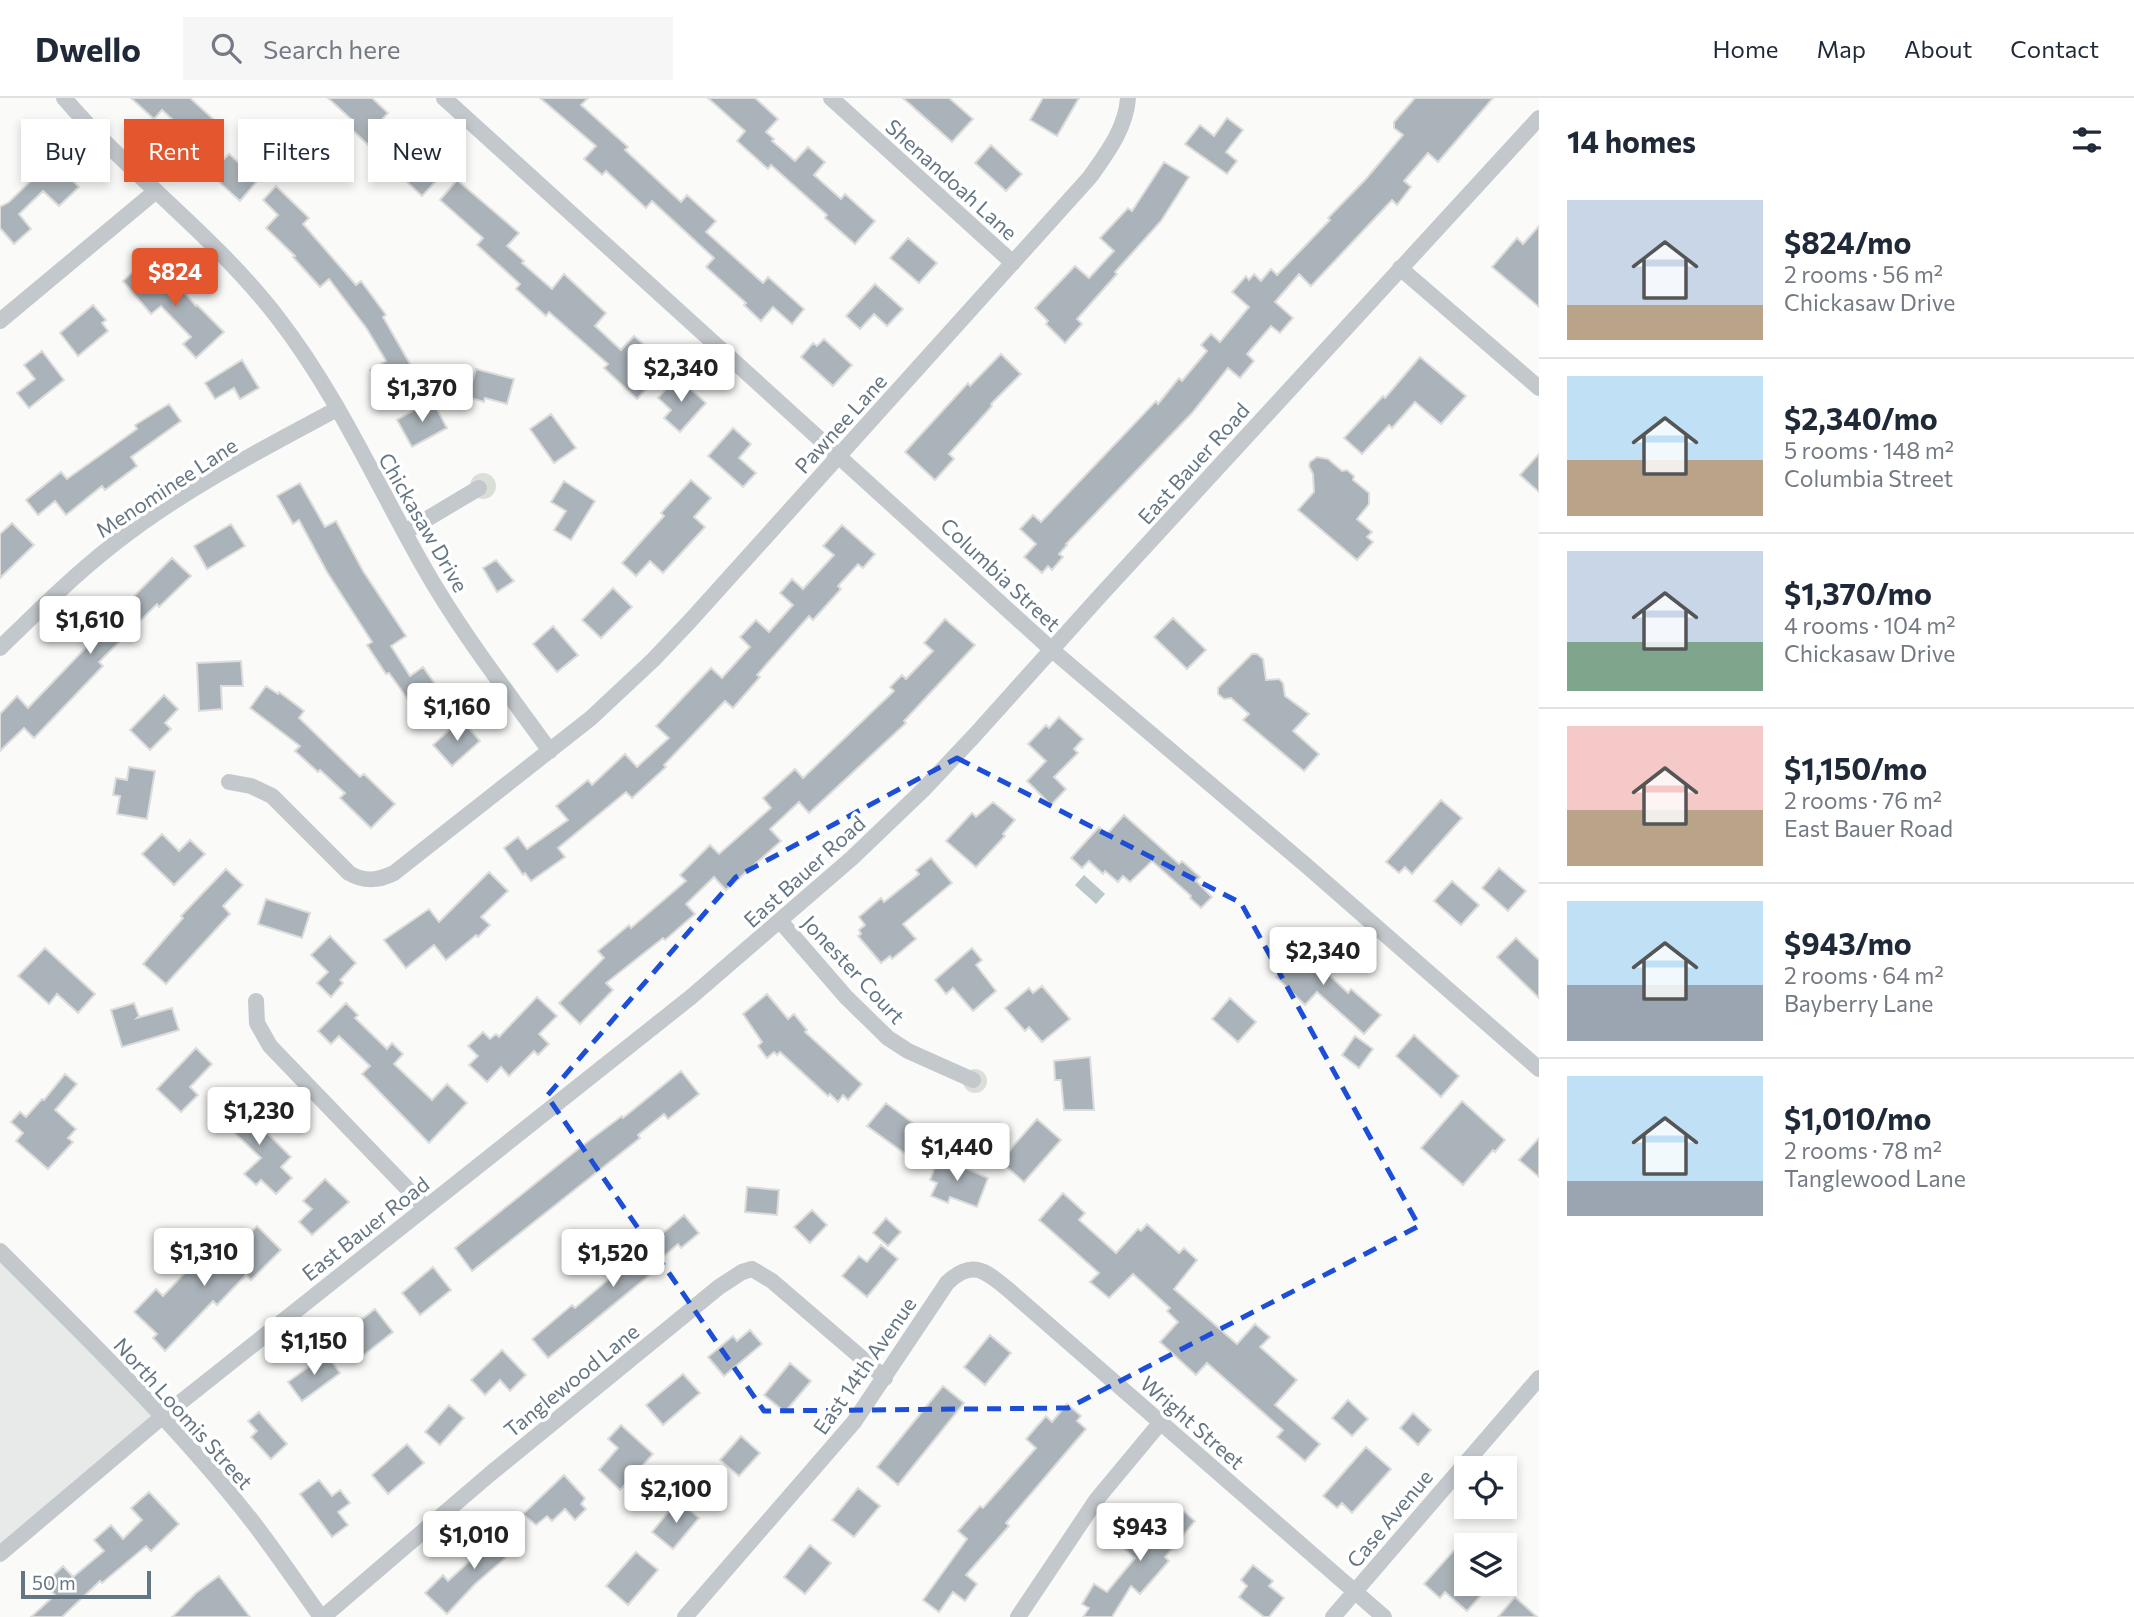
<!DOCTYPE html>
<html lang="en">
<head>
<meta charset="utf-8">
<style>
  body { margin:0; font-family:Commissioner,sans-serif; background:#f6f6f7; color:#1f2937; height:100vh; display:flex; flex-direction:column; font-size:26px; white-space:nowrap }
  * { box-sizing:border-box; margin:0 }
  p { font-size:23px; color:#747a83 }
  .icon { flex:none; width:38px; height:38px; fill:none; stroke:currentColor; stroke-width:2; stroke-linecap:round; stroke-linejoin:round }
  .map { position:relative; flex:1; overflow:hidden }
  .sheet { display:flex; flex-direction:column; background:#fff; width:595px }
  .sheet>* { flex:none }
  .top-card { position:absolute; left:21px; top:21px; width:665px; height:63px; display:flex; gap:14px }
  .controls { position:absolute; left:1454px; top:1358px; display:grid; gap:14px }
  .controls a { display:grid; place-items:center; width:63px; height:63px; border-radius:0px; background:#fff; box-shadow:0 4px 10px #0003; font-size:35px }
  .scale { position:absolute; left:21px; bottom:18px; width:130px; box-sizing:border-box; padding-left:7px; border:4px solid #657683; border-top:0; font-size:19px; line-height:24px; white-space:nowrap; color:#657683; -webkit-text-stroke:5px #fff; paint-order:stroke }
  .price { position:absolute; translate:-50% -60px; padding:0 16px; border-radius:7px; background:#fff; color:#222; font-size:23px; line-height:46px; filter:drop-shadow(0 2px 4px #0008) }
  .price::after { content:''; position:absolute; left:50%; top:42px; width:21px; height:16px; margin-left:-10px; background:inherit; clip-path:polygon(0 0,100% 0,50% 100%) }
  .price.selected { background:#e4572e; color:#fff }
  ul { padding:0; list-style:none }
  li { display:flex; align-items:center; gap:21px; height:175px; padding:0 28px }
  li+li { border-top:2px solid #e0e1e3 }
  li span { display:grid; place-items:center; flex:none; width:196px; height:140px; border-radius:0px; color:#555 }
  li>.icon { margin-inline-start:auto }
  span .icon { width:84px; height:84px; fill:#fffc; stroke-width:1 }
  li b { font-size:30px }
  h2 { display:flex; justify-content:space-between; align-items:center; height:84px; padding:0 28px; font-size:30px }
  .chip { padding:0 24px; border-radius:0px; background:#fff; box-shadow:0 4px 10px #0003; font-size:24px; line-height:63px }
  .chip.selected { background:#e4572e; color:#fff }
  header { display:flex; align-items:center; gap:42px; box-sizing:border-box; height:98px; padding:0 35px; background:#fff; border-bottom:2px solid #e0e1e3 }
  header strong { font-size:33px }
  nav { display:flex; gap:38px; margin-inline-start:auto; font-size:24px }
  .search { width:490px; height:63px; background:#f6f6f7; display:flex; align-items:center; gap:18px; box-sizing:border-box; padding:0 24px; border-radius:0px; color:#747a83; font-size:26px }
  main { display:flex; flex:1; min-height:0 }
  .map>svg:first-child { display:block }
  .built { fill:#e8e9e9 }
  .green { fill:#dadfd7 }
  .water { fill:#bbc7cb }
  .building { fill:#aab3b9; stroke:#dcdcda; stroke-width:2 }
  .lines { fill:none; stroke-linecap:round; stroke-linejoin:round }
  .street { stroke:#c3c8cc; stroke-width:16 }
  .marked { fill:none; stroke:#1d4ed8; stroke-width:5; stroke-dasharray:14 9; stroke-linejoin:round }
  .labels { text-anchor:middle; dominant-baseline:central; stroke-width:7; stroke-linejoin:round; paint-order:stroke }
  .street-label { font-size:21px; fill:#657683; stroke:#fff }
</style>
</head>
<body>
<header>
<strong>Dwello</strong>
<div class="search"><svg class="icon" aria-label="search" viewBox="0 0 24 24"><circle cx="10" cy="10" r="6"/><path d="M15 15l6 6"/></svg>Search here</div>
<nav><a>Home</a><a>Map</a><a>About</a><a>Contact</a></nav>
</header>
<main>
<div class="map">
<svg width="1539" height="1519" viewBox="0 0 1539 1519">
  <rect width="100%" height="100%" fill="#fafaf8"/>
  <!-- built -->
  <path class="built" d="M0 1159 158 1320 0 1451Z"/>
  <!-- green -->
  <path class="green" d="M470 388a13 13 0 1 1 26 0a13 13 0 1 1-26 0Z
    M963 983a12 12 0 1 1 24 0a12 12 0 1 1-24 0Z"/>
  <!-- water -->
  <path class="water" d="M1084 777 1105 796 1096 806 1075 787Z"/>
  <!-- building -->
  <path class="building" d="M131 0H190L223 30 204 50 162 12 154 21Z
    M328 0H372L388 15 377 27 403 51 413 40 431 56 419 69 436 83 422 98 346 26 351 21Z
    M540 0H588L581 7 628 49 625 52 681 104 687 97 716 123 706 134 763 185 768 179 804 211 792 226 773 209 761 223 744 207 746 205 706 169 714 160 652 103 646 110 606 73 602 77 584 61 596 48Z
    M708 0H755L778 21 766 34 774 41 772 43 795 63 808 49 825 64 814 77 841 101 845 96 875 123 855 146 825 120 827 117 771 67 768 71 737 43 745 33Z
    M903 0H949L973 21 952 44Z
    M1043 0H1079L1057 38 1030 22Z
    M1415 0H1493L1438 64 1428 55 1404 83 1411 89 1397 107 1392 102 1311 188 1299 176 1275 204 1293 220 1280 235 1271 228 1247 256 1254 263 1240 280 1228 270 1192 315 1066 446 1067 447 1059 456 1063 459 1052 472 1048 468 1042 475 1024 459 1036 446 1020 431 1033 417 1041 424 1156 303 1158 306 1179 280 1182 283 1207 253 1201 247 1211 236 1220 244 1249 209 1232 194 1246 178 1249 182 1254 176 1261 183 1271 171 1277 177 1330 122 1328 120 1366 81 1403 37 1394 30V24Z
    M1227 20 1243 32 1226 54 1237 63 1227 76 1185 46 1200 27 1214 38Z
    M991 47 1022 76 1006 93 975 65Z
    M229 56 258 82 240 103 210 76Z
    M48 58 79 89 59 108 43 93 19 116 31 131 14 146 0 130V109L9 104 38 76 34 72Z
    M1164 64 1189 79 1161 123 1115 174 1117 176 1077 221 1082 226 1065 245 1046 226 1048 223 1035 210 1075 168 1089 180 1114 153 1100 140 1128 110 1132 113Z
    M457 82 519 135 507 148 524 163 522 165 552 191 564 176 606 215 595 228 621 252 634 238 651 253 639 266 656 281 637 301 604 270 608 266 549 214 546 218 516 191 520 186 477 147 483 140 440 102Z
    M276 88 309 120 303 126 356 187 361 183 386 217 383 219 414 273 382 292 370 272 386 263 367 231 329 181 320 189 293 159 295 158 266 130 278 117 263 102Z
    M1539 128V209L1492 169 1517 140 1523 146Z
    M908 140 937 165 919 185 890 160Z
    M142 166 160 187 170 178 196 208 197 207 224 234 196 260 183 246 191 239 161 208 151 216 123 183Z
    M875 186 903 211 887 228 874 216 860 231 846 218Z
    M93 207 106 222 102 225 108 233 78 258 60 235Z
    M824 241 852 267 833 288 801 259 813 245 817 248Z
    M42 253 64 282 29 310 17 295 35 281 24 267Z
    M1001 256 1021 276 991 306 992 308 949 356 954 361 935 382 905 354 968 285 970 288Z
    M1420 259 1466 298 1441 326 1415 304 1392 330 1389 327 1362 356 1344 340 1383 298 1385 300Z
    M242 262 259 290 240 301 234 290 215 301 205 285Z
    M476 271 514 281 507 306 485 300 484 304 468 299Z
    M677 279 706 305 680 334 664 320 671 312 658 300Z
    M432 302 447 330 412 349 397 322Z
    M169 306 181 323 131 359 137 368 105 392 102 388 66 417 55 403 38 417 26 402 61 374 67 381 137 331 135 327Z
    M551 316 576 350 554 365 530 331Z
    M733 330 751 346 739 360 756 375 743 389 708 358Z
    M1539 356V394L1520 377Z
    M1317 359 1328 361 1342 373 1347 372 1354 378 1353 382 1369 395V406L1357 421 1372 434 1367 439 1373 444 1357 462 1298 412 1314 394 1313 376 1309 368 1310 364Z
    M691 382 711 400 694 419 705 429 663 475 650 463 636 478 622 465 664 418 661 415Z
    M564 383 595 403 571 442 554 432 566 413 551 404Z
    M300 385 325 429 336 423 363 473 406 538 391 548 410 578 423 569 447 603 422 621 389 575 386 576 367 547 372 544 327 474 299 422 293 426 277 398Z
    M12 425 34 447 0 480V436Z
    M231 426 245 448 207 471 194 448Z
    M842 427 875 456 863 470 858 466 838 488 841 491 813 522 809 518 757 577 760 579 733 610 725 603 664 667 666 669 632 700 626 694 558 750 565 759 531 783 525 775 523 777 504 750 518 739 527 751 568 722 556 708 588 682 592 687 625 656 637 669 669 640 656 628 711 570 722 580 750 549 740 539 756 522 769 534 793 507 780 495 792 481 803 491 834 457 823 448Z
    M172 460 191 478 159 509 157 506 99 564 103 568 34 640 24 630 0 653V616L17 598 28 610 98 537 94 532 125 501 128 504Z
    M496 462 514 483 497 494 483 470Z
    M613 490 632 509 601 540 582 522Z
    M1173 520 1206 552 1187 571 1154 539Z
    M945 521 975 547 904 623 906 625 809 715 799 704 770 731 781 743 726 792 714 779 686 806 695 816 665 842 663 840 606 885 613 892 580 926 559 905 604 860 598 853 629 827 631 830 686 783 680 777 710 747 719 756 771 710 763 700 795 671 803 680 894 593 890 589 902 577 906 581 933 553 924 545Z
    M553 528 578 557 557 574 533 546Z
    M1252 556H1257L1263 561 1266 582 1279 581 1283 585 1285 598 1309 616 1293 633 1319 656 1304 673 1243 622 1249 616 1231 600 1224 601 1218 596V590Z
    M241 563 243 588H221L222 611 199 613 197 565Z
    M266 588 278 596 279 594 304 613 299 620 360 679 364 676 395 706 371 730 340 700 345 695 320 672 318 674 295 653 300 648 250 610Z
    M164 597 178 611 165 625 171 631 150 652 130 632Z
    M1059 619 1083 641 1074 651 1078 655 1054 679 1066 691 1051 707 1027 683 1046 663 1028 646 1046 627 1049 630Z
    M461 621 480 643 452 668 433 647Z
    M129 669 155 673 147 721 117 716 120 698 113 697 116 680 127 682Z
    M1441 702 1462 720 1412 776 1405 769 1399 775 1386 764Z
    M993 704 1015 722 1003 736 1005 738 976 769 946 743 972 715 976 719Z
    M1124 717 1179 766 1182 763 1200 779 1196 783 1212 799 1201 810 1190 800 1191 798 1152 763 1130 784 1123 778 1118 784 1105 773 1103 776 1089 763 1082 770 1071 760 1099 729 1107 736Z
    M162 736 179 753 190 742 205 756 174 787 142 756Z
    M931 760 952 785 903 826 916 841 892 861 890 858 881 865 858 838 861 836 859 832 865 827 859 819 881 800 884 804 919 776 916 772Z
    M1499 770 1526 793 1508 813 1482 790Z
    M226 771 243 787 223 808 230 816 166 886 143 866 183 820 181 818Z
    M489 774 508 793 481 819 490 827 478 839 476 837 446 862 434 847 406 870 384 842 429 811 439 824Z
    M1452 783 1479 807 1461 827 1434 803Z
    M266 801 310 815 302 840 258 826Z
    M330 838 356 865 340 882 343 885 331 899 317 885 328 874 311 857Z
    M1516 840 1539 862V900L1497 859Z
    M1294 843 1348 895 1351 891 1381 917 1364 936 1317 894 1305 907 1276 879 1285 870 1276 861Z
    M45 850 95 896 78 915 57 896 49 906 18 878Z
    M972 850 982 862 976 867 996 893 973 913 953 890 946 896 935 882Z
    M1042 888 1070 921 1042 944 1029 929 1025 933 1005 910 1029 890 1033 895Z
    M767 896 788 921 794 916 807 932 805 934 862 986 848 1002 843 997 838 1004 830 996 828 998 780 954 777 957 774 954 767 960 758 948 762 944 743 916Z
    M537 899 557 918 539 936 549 946 538 957 534 953 509 978 501 969 487 984 469 967 478 958 468 948 483 934 490 941 496 936 499 939Z
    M1230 900 1256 924 1238 944 1212 921Z
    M134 905 139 918 137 920 172 910 179 932 122 949 111 912Z
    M346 905 358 917 355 920 387 951 392 945 403 956 394 966 432 1002 447 986 467 1005 429 1045 362 976 370 968 339 938 331 946 318 933Z
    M1414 937 1459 978 1441 999 1396 958Z
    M1355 938 1373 951 1359 970 1342 957Z
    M196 950 212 966 190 989 198 997 181 1014 157 991Z
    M1090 959 1094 1012H1064L1061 982H1055L1054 963Z
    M681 973 699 996 668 1021 664 1016 638 1037 640 1040 472 1173 455 1150 582 1048 622 1018 623 1020Z
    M65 976 77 986 55 1012 76 1031 68 1040 73 1044 48 1071 16 1043 23 1035 11 1024 20 1014 26 1019 42 1001 44 1002Z
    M242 1001 268 1026 263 1031 291 1059 281 1069 292 1080 276 1096 261 1082 256 1087 244 1076 261 1060 221 1022Z
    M1462 1003 1505 1042 1495 1054 1493 1052 1463 1087 1421 1050Z
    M886 1005 925 1034 907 1057 867 1028Z
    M1037 1021 1061 1042 1024 1084 1002 1065 1014 1047Z
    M1539 1040V1079L1519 1062Z
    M939 1059 988 1080 977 1109 950 1099 948 1105 931 1098 937 1085 930 1082Z
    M325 1081 349 1104 312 1137 299 1124 312 1111 303 1103Z
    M747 1089 779 1092 777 1117 745 1114Z
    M1063 1095 1085 1115 1079 1122 1116 1155 1138 1131 1141 1133 1147 1126 1179 1155 1184 1150 1197 1162 1174 1191 1237 1246 1255 1226 1270 1239 1260 1249 1297 1282 1275 1307 1320 1346 1305 1363 1277 1339 1283 1332 1207 1265 1196 1277 1160 1244 1178 1224 1167 1213 1170 1210 1133 1176 1109 1200 1090 1184 1099 1175 1039 1122Z
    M812 1112 827 1127 810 1145 794 1129Z
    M684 1117 699 1135 681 1150 678 1146 649 1171 652 1175 548 1260 532 1241 572 1207 575 1210Z
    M886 1120 901 1134 888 1148 873 1135Z
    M257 1128 281 1152 251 1182 246 1177 217 1207 213 1203 165 1253 153 1240 157 1236 134 1214 156 1191 163 1198 203 1156 217 1170Z
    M881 1147 898 1161 867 1199 842 1178 859 1158 867 1164Z
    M433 1169 451 1192 420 1217 402 1195Z
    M375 1211 393 1234 361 1259 343 1236Z
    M750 1232 762 1246 724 1278 708 1259 733 1238 737 1243Z
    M990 1237 1011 1255 985 1287 964 1269Z
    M502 1252 526 1277 510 1293 500 1282 485 1297 471 1282Z
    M324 1253 340 1275 302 1303 288 1284 314 1265 312 1262Z
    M790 1265 811 1283 785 1314 764 1297Z
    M683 1276 700 1295 663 1327 646 1307Z
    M943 1288 964 1305 898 1387 877 1369Z
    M1348 1302 1368 1321 1352 1338 1332 1320Z
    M1067 1306 1081 1318 1077 1323 1086 1331 1006 1425 1009 1428 966 1477 977 1486 965 1503 953 1494 939 1514 923 1502 967 1441 958 1433 980 1408 983 1410 1036 1350 1026 1341 1046 1318 1052 1324Z
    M449 1307 464 1320 440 1347 425 1334Z
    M259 1314 287 1346 271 1361 251 1339 257 1333 248 1323Z
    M1413 1315 1431 1332 1418 1347 1400 1330Z
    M621 1327 653 1356 620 1392 599 1372 618 1350 608 1341Z
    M741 1338 760 1355 739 1378 720 1362Z
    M407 1346 424 1365 388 1396 372 1377Z
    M1366 1349 1391 1371 1352 1415 1342 1405 1337 1410 1323 1398Z
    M564 1377 585 1400 581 1406 586 1411 575 1422 565 1411 552 1423 547 1418 536 1427 523 1416Z
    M319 1382 332 1398 340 1392 350 1405 338 1414 348 1427 332 1439 300 1396Z
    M858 1390 880 1408 854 1439 832 1422Z
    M149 1394 179 1426 151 1453 146 1448 102 1485 100 1483 62 1519H31L55 1497 44 1486 63 1468 73 1479 104 1453 94 1442 111 1427 123 1441 142 1422 131 1410Z
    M678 1402 699 1420 673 1451 652 1434Z
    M1175 1406 1195 1423 1165 1459 1169 1463 1140 1496 1131 1488 1112 1519H1083L1089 1510 1082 1506 1094 1486 1107 1494 1135 1460 1121 1448 1134 1433 1144 1442Z
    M508 1428 524 1444 475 1486 447 1516 425 1495 443 1477 448 1483Z
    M810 1447 831 1465 805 1496 784 1479Z
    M1456 1450 1466 1458V1486H1491L1467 1513 1445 1494 1440 1500 1424 1486Z
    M636 1454 658 1472 628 1507 606 1488Z
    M1253 1467 1273 1483 1269 1488 1284 1500 1269 1519H1264L1239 1499 1247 1488 1241 1482Z
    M219 1478 250 1519H172L196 1495Z
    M1515 1499 1537 1519H1498Z"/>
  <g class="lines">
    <!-- street -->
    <path class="street" d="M64 0C131 78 215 138 278 220 336 295 375 383 422 466 459 532 506 592 550 653
      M444 0 1052 552 1308 769 1539 971
      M831 0 1013 165
      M1400 170 1539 290
      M0 223 156 93
      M405 434 479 390
      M0 550C37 514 73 478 114 446 182 392 261 352 337 311
      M229 684 251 688 272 698 349 775C364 784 378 783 394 775L591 620 653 562 690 523 1090 79C1107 55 1126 30 1128 0
      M781 824 846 899 888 940 908 953 973 982
      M256 903 257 925 270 948 425 1109
      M0 1153C87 1240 176 1326 252 1423 276 1454 298 1487 321 1519
      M0 1456 162 1319 691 899 852 760 923 692 974 638 1099 499 1539 20
      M323 1519 490 1376 719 1189 742 1174 752 1171 772 1183 885 1280
      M685 1519 854 1324 947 1185C973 1159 988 1175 1011 1194L1384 1519
      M1018 1519 1097 1401 1161 1324
      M1333 1519 1539 1280"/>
  </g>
  <!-- marked area -->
  <path class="marked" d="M957 660 1241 805 1419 1128 1068 1310 764 1313 547 998 736 779Z"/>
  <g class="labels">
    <!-- street labels -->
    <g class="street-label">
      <text transform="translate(952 81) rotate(42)">Shenandoah Lane</text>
      <text transform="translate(840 325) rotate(-48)">Pawnee Lane</text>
      <text transform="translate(1193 365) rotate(-48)">East Bauer Road</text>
      <text transform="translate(166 389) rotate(-33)">Menominee Lane</text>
      <text transform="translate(424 424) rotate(60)">Chickasaw Drive</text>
      <text transform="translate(1001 476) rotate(43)">Columbia Street</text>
      <text transform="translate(804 773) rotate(-42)">East Bauer Road</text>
      <text transform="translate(854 871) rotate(47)">Jonester Court</text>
      <text transform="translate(365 1130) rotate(-38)">East Bauer Road</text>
      <text transform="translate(864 1267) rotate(-55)">East 14th Avenue</text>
      <text transform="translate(571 1282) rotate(-39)">Tanglewood Lane</text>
      <text transform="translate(184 1315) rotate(48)">North Loomis Street</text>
      <text transform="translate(1193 1324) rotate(41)">Wright Street</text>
      <text transform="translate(1389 1420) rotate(-50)">Case Avenue</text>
    </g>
  </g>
</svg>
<div class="controls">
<a><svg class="icon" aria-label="locate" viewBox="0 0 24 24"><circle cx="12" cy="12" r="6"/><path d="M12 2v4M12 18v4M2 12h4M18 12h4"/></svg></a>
<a><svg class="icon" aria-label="layers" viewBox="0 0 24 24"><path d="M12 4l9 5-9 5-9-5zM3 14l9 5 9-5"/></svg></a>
</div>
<div class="scale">50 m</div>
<b class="price selected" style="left:175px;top:210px">$824</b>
<b class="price" style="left:681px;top:306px">$2,340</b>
<b class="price" style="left:422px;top:326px">$1,370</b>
<b class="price" style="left:90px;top:558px">$1,610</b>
<b class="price" style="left:457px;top:645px">$1,160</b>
<b class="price" style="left:1323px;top:889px">$2,340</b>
<b class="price" style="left:259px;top:1049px">$1,230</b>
<b class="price" style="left:957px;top:1085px">$1,440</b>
<b class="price" style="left:204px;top:1190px">$1,310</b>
<b class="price" style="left:613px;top:1191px">$1,520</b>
<b class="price" style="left:314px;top:1279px">$1,150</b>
<b class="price" style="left:676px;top:1427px">$2,100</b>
<b class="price" style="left:1140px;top:1465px">$943</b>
<b class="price" style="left:474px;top:1473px">$1,010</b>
<div class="top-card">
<a class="chip">Buy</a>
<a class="chip selected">Rent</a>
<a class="chip">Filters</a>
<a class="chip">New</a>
</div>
</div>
<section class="sheet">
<h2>14 homes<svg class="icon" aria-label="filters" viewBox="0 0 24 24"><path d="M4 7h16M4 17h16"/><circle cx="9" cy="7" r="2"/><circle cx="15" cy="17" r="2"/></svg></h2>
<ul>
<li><span style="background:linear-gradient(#c9d6e8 75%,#b9a48a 0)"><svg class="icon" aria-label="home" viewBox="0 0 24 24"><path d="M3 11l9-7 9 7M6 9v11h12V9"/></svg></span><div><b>$824/mo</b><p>2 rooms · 56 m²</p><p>Chickasaw Drive</p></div></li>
<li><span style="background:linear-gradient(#bfe0f5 60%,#b9a48a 0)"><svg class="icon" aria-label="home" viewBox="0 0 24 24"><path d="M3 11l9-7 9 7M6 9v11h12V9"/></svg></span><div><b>$2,340/mo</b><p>5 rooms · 148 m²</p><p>Columbia Street</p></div></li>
<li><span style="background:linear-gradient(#c9d6e8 65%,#7fa58c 0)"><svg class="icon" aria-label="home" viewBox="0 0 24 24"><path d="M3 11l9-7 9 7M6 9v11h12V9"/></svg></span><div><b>$1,370/mo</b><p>4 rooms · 104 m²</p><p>Chickasaw Drive</p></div></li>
<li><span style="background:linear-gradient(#f6c9c9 60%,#b9a48a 0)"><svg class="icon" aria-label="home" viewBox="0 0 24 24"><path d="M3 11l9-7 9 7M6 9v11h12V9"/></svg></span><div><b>$1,150/mo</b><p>2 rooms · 76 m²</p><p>East Bauer Road</p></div></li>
<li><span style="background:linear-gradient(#bfe0f5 60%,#9aa5b1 0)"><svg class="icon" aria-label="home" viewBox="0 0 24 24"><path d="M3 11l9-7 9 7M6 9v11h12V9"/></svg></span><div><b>$943/mo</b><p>2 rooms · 64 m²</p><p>Bayberry Lane</p></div></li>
<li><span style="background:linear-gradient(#bfe0f5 75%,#9aa5b1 0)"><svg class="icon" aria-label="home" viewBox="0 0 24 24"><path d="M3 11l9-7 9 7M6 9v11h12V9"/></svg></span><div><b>$1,010/mo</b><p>2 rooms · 78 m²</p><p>Tanglewood Lane</p></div></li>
</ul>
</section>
</main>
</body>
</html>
